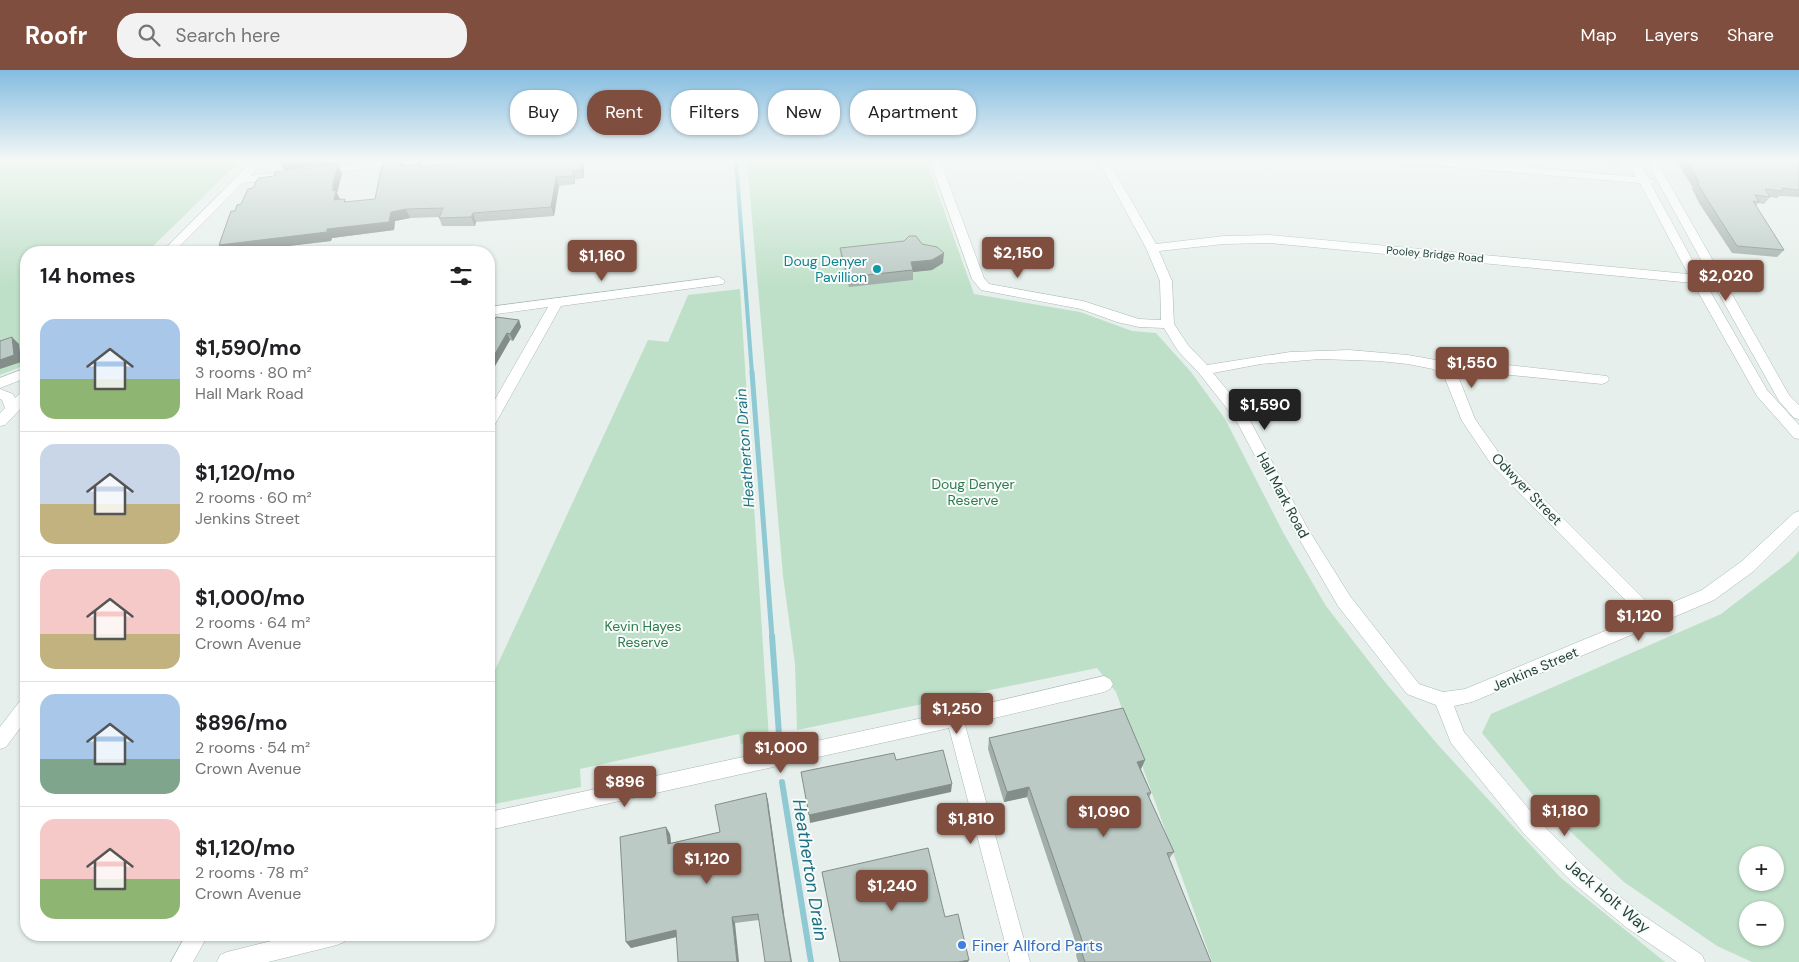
<!DOCTYPE html>
<html lang="en">
<head>
<meta charset="utf-8">
<style>
  body { margin:0; font-family:"DM Sans",sans-serif; background:#f2f2f2; color:#202124; height:100vh; display:flex; flex-direction:column; font-size:19px; white-space:nowrap }
  * { box-sizing:border-box; margin:0 }
  p { font-size:16px; color:#757577 }
  .icon { flex:none; width:28px; height:28px; fill:none; stroke:currentColor; stroke-width:2; stroke-linecap:round; stroke-linejoin:round }
  .map { position:relative; flex:1; overflow:hidden }
  .sheet { position:absolute; left:20px; top:176px; width:475px; height:695px; display:flex; flex-direction:column; background:#fff; border-radius:20px; box-shadow:0 1px 4px #0004 }
  .sheet>* { flex:none }
  .banner { position:absolute; left:510px; top:20px; width:475px; height:45px; display:flex; gap:10px }
  .fabs { position:absolute; left:1739px; top:776px; display:grid; gap:10px }
  .fabs a { display:grid; place-items:center; width:45px; height:45px; border-radius:50%; background:#fff; box-shadow:0 1px 4px #0004; font-size:25px }
  .price { position:absolute; translate:-50% -42px; padding:0 11px; border-radius:5px; background:#7f4e3f; color:#fff; font-size:16px; line-height:32px; filter:drop-shadow(0 1px 2px #0008) }
  .price::after { content:''; position:absolute; left:50%; top:30px; width:15px; height:11px; margin-left:-8px; background:inherit; clip-path:polygon(0 0,100% 0,50% 100%) }
  .price.active { background:#222; color:#fff }
  ul { padding:0; list-style:none }
  li { display:flex; align-items:center; gap:15px; height:125px; padding:0 20px }
  li+li { border-top:1px solid #e0e0e0 }
  li span { display:grid; place-items:center; flex:none; width:140px; height:100px; border-radius:15px; color:#555 }
  li>.icon { margin-inline-start:auto }
  span .icon { width:60px; height:60px; fill:#fffc; stroke-width:1 }
  li b { font-size:21px }
  h2 { display:flex; justify-content:space-between; align-items:center; height:60px; padding:0 20px; font-size:21px }
  .chip { padding:0 18px; border-radius:20px; background:#fff; box-shadow:0 1px 4px #0004; font-size:18px; line-height:45px }
  .chip.active { background:#7f4e3f; color:#fff }
  header { display:flex; align-items:center; gap:30px; box-sizing:border-box; height:70px; padding:0 25px; background:#7f4e3f; color:#fff }
  header strong { font-size:24px }
  nav { display:flex; gap:28px; margin-inline-start:auto; font-size:18px }
  .search { width:350px; height:45px; background:#f2f2f2; display:flex; align-items:center; gap:12px; box-sizing:border-box; padding:0 18px; border-radius:20px; color:#757577; font-size:19px }
  .map>svg:first-child { display:block }
  .green { fill:#bfe0c8; fill-rule:evenodd }
  .lines { fill:none; stroke-linecap:round; stroke-linejoin:round }
  .stream-far2 { stroke:#8ec9d4; stroke-width:4 }
  .stream-far1 { stroke:#8ec9d4; stroke-width:5 }
  .stream { stroke:#8ec9d4; stroke-width:6 }
  .minor-casing { stroke:#a8b8b2; stroke-width:1 }
  .minor { fill:#fff; fill-rule:evenodd }
  .wall { fill:#a1aea9 }
  .shaded-wall { fill:#838d89 }
  .building { fill:#bbcac4; stroke:#838d89 }
  .culture-dot { fill:#0f9aa8; stroke:#f7fbf9; stroke-width:2 }
  .shop-dot { fill:#3f7fe0; stroke:#f7fbf9; stroke-width:2 }
  .labels { text-anchor:middle; dominant-baseline:central; stroke-width:4; stroke-linejoin:round; paint-order:stroke }
  .far-street-label { font-size:11px; fill:#24423a; stroke:#f7fbf9 }
  .culture-label { font-size:14px; fill:#0d838f; stroke:#f7fbf9; text-anchor:end }
  .park-label { font-size:14px; fill:#2d7a4b; stroke:#f7fbf9 }
  .street-label { font-size:14px; fill:#24423a; stroke:#f7fbf9 }
  .water-label { font-size:15px; font-style:italic; fill:#1c6f80; stroke:#f7fbf9 }
  .near-street-label { font-size:16px; fill:#24423a; stroke:#f7fbf9 }
  .near-shop-label { font-size:16px; fill:#366cbe; stroke:#f7fbf9; text-anchor:start }
  .near-water-label { font-size:18px; font-style:italic; fill:#1c6f80; stroke:#f7fbf9 }
</style>
</head>
<body>
<header>
<strong>Roofr</strong>
<div class="search"><svg class="icon" aria-label="search" viewBox="0 0 24 24"><circle cx="10" cy="10" r="6"/><path d="M15 15l6 6"/></svg>Search here</div>
<nav><a>Map</a><a>Layers</a><a>Share</a></nav>
</header>
<div class="map">
<svg width="1799" height="892" viewBox="0 0 1799 892">
  <rect width="100%" height="100%" fill="#e6efeb"/>
  <!-- green -->
  <path class="green" d="M0 90H241L147 182H26V295L0 305Z
    M747 90H926L974 224 1080 242 1132 261 1156 263 1191 302 1225 349 1284 464 1326 536 1385 612 1439 676 1561 808 1665 892H1212L1116 622 1097 598 797 660 795 594 783 506Z
    M740 219 769 669 741 674 739 664 580 699 581 717 489 735V613L648 270 668 272 688 225Z
    M1799 481V892H1752L1717 876 1624 812 1537 730 1482 663 1491 644 1721 544 1790 491ZM1748 785H1775V812H1748ZM1748 840H1775V868H1748Z"/>
  <g class="lines">
    <!-- stream-far2 -->
    <path class="stream-far2" d="M736 90 752 304"/>
    <!-- stream-far1 -->
    <path class="stream-far1" d="M752 302 772 567"/>
    <!-- stream -->
    <path class="stream" d="M772 566 779 664
      M782 712 811 892"/>
    <defs>
      <path id="minor" d="M253 90H264L250 106 290 101 295 104 290 107 242 113 174 182H162Z
        M386 90H419L414 93 321 104 316 101 321 98Z
        M930 90H940L984 208 989 214 1083 231 1139 249 1161 250 1160 211 1146 178 1098 90H1108L1156 174 1224 166 1269 165 1688 204 1640 113 1405 93 1400 90H1444L1636 107 1628 90H1638L1648 108 1655 111 1651 114 1701 206H1710L1646 90H1656L1789 325 1799 335V349L1794 348 1779 331 1714 215 1706 214 1767 320 1799 355V369L1794 368 1757 326 1693 213 1269 173 1224 174 1159 181 1172 211 1174 254 1188 275 1207 295 1290 282 1349 280 1408 285 1436 290 1452 298 1480 292 1607 306 1609 309 1607 312 1602 314 1480 302 1458 306 1475 349 1501 386 1655 540 1702 520 1742 491 1794 443 1799 441V456L1754 501 1714 530 1472 632 1454 636 1464 662 1539 751 1587 799 1641 844 1702 885 1705 892H1677L1627 858 1573 813 1525 765 1451 673 1436 635 1407 624 1338 536 1298 467 1236 350 1199 303 1178 281 1164 258 1139 257 1117 252 1081 239 981 220 972 209ZM1320 289 1379 291 1408 294 1433 299 1444 306 1462 351 1491 394 1641 546 1465 619 1443 622 1419 614 1350 526 1308 459 1246 343 1213 303 1261 294Z
        M719 207 725 211 723 214 561 236 494 356 489 357V340L548 237 489 245V237Z
        M26 298V308L0 318V308Z
        M0 319 13 324 15 328 21 322 26 320V333L5 355 0 356V343L5 338 2 330 0 329Z
        M1104 606 1110 609 1113 614 1110 619 1104 622 965 655 1030 892H1010L949 658 489 760V742L955 641Z
        M26 629V650L6 677 0 679V657L20 631Z
        M186 865H208L193 892H171Z
        M296 865H347L344 872 337 875 268 892H217L220 885 227 882Z"/>
    </defs>
    <!-- minor casing -->
    <use href="#minor" class="minor-casing"/>
    <!-- minor -->
    <use href="#minor" class="minor"/>
  </g>
  <!-- wall -->
  <path class="wall" d="M383 90H402L405 95 423 97 485 90H584V108L575 109V114L559 116 554 146 476 152 475 156H442L439 147 410 148 395 151 394 160 332 168 331 171 236 182H224L219 175 235 141 241 134 342 103 337 123 340 129H345L346 132 375 129Z
    M1574 90H1622L1619 95Z
    M1676 90H1799V127L1779 126 1777 128 1770 127 1764 134 1758 133 1756 136 1784 180 1777 187 1732 183 1699 133 1692 119 1693 118Z
    M922 174 943 193 932 200 913 202V210L849 217 841 188 840 178Z
    M489 249 519 250 521 257 513 271 510 270 495 296H490L489 299Z
    M989 668 1145 690 1141 699 1151 723 1149 728 1174 782 1169 789 1211 892H1078L1076 885 1078 880 1027 727 1004 732 988 679Z
    M766 723 768 731 784 844 759 850 735 853 631 878 626 872 666 757 670 764 671 773 720 762Z"/>
  <!-- shaded-wall -->
  <path class="shaded-wall" d="M304 90H345V93L284 100 280 93Z
    M401 90H402L405 96H400Z
    M581 90H584V108L581 100Z
    M338 95 342 103 337 123 340 129 334 130 333 114Z
    M573 101 575 109V114L573 106Z
    M556 107 559 116 554 146 551 137Z
    M406 139 410 148 395 151 394 160 332 168 331 171 236 182H224L219 175 327 159 391 142Z
    M473 143 476 152 475 156 471 147Z
    M944 183 943 193 932 200 913 202 911 192Z
    M519 250 521 257 513 271 510 264Z
    M507 263 510 270 495 296 492 289Z
    M12 267 19 274 21 292 0 299V290Z
    M1145 690 1140 701 1137 692Z
    M952 714 951 722 810 753 809 745Z
    M1029 717 1027 727 1004 732 1007 722Z
    M766 723 768 731 784 844 792 892H791L782 838Z
    M666 757 670 764 672 781 668 774Z
    M732 847 735 853 739 892H737Z
    M676 860 680 866 631 878 626 872Z
    M969 890 968 892H958Z"/>
  <!-- building -->
  <path class="building" d="M281 90H304L280 93Z
    M383 90H401L400 96 421 94 420 97 485 90H581V100L573 101V106L556 107 551 137 473 143 471 147 439 148 443 138 406 139 391 142 389 152 327 159V162L219 175 231 141H235L237 135 241 134 248 119 253 118 258 108 274 106 275 102 338 95 333 114V121L336 120 334 130 345 129 344 132 375 129Z
    M1685 90H1799V120L1782 118 1783 121 1765 119 1770 127 1755 125 1759 132 1753 131 1784 180 1737 176 1705 126 1697 112H1699Z
    M909 166H916L922 174 937 177 944 183 932 190 911 192 913 200 848 207 840 178 904 171Z
    M496 247 519 250 510 264 507 263 492 289H489V249H495Z
    M12 267 14 285 0 290V271Z
    M1123 638 1145 690 1137 692 1151 723H1147L1174 782 1167 783 1211 892H1085L1080 877 1084 876 1029 717 1007 722 989 668Z
    M943 680 952 714 809 745 801 702 894 683 896 690Z
    M766 723 782 838 791 892H765L758 844 732 847 737 892H678L676 860 626 872 620 767 666 757 668 774 720 762 715 735Z
    M928 778 945 847 958 844 969 890 958 892H840L822 802Z"/>
  <!-- sky -->
  <linearGradient id="sky" x2="0" y2="1"><stop stop-color="#84bce0"/><stop offset="0.42" stop-color="#f4f8f6"/><stop offset="1" stop-color="#f4f8f6" stop-opacity="0"/></linearGradient>
  <rect width="1799" height="215" fill="url(#sky)"/>
  <!-- markers -->
  <circle class="culture-dot" cx="877" cy="199" r="5"/>
  <circle class="shop-dot" cx="962" cy="875" r="5"/>
  <g class="labels">
    <!-- far-street labels -->
    <g class="far-street-label">
      <text transform="translate(1435 184) rotate(5)">Pooley Bridge Road</text>
    </g>
    <!-- culture labels -->
    <g class="culture-label">
      <text x="867" y="191">Doug Denyer<tspan x="867" dy="16">Pavillion</tspan></text>
    </g>
    <!-- park labels -->
    <g class="park-label">
      <text x="973" y="414">Doug Denyer<tspan x="973" dy="16">Reserve</tspan></text>
      <text x="643" y="556">Kevin Hayes<tspan x="643" dy="16">Reserve</tspan></text>
    </g>
    <!-- street labels -->
    <g class="street-label">
      <text transform="translate(1527 419) rotate(46)">Odwyer Street</text>
      <text transform="translate(1283 425) rotate(62)">Hall Mark Road</text>
      <text transform="translate(1535 599) rotate(-23)">Jenkins Street</text>
    </g>
    <!-- water labels -->
    <g class="water-label">
      <text transform="translate(745 378) rotate(-94)">Heatherton Drain</text>
    </g>
    <!-- near-street labels -->
    <g class="near-street-label">
      <text transform="translate(1608 826) rotate(40)">Jack Holt Way</text>
    </g>
    <!-- near-shop labels -->
    <g class="near-shop-label">
      <text x="972" y="875">Finer Allford Parts</text>
    </g>
    <!-- near-water labels -->
    <g class="near-water-label">
      <text transform="translate(810 800) rotate(81)">Heatherton Drain</text>
    </g>
  </g>
</svg>
<div class="fabs">
<a>+</a>
<a>−</a>
</div>
<b class="price" style="left:1018px;top:209px">$2,150</b>
<b class="price" style="left:602px;top:212px">$1,160</b>
<b class="price" style="left:1726px;top:232px">$2,020</b>
<b class="price" style="left:1472px;top:319px">$1,550</b>
<b class="price active" style="left:1265px;top:361px">$1,590</b>
<b class="price" style="left:1639px;top:572px">$1,120</b>
<b class="price" style="left:957px;top:665px">$1,250</b>
<b class="price" style="left:781px;top:704px">$1,000</b>
<b class="price" style="left:625px;top:738px">$896</b>
<b class="price" style="left:1565px;top:767px">$1,180</b>
<b class="price" style="left:1104px;top:768px">$1,090</b>
<b class="price" style="left:971px;top:775px">$1,810</b>
<b class="price" style="left:707px;top:815px">$1,120</b>
<b class="price" style="left:892px;top:842px">$1,240</b>
<div class="banner">
<a class="chip">Buy</a>
<a class="chip active">Rent</a>
<a class="chip">Filters</a>
<a class="chip">New</a>
<a class="chip">Apartment</a>
</div>
<section class="sheet">
<h2>14 homes<svg class="icon" aria-label="filters" viewBox="0 0 24 24"><path d="M4 7h16M4 17h16"/><circle cx="9" cy="7" r="2"/><circle cx="15" cy="17" r="2"/></svg></h2>
<ul>
<li><span style="background:linear-gradient(#a9c7e8 60%,#8fb573 0)"><svg class="icon" aria-label="home" viewBox="0 0 24 24"><path d="M3 11l9-7 9 7M6 9v11h12V9"/></svg></span><div><b>$1,590/mo</b><p>3 rooms · 80 m²</p><p>Hall Mark Road</p></div></li>
<li><span style="background:linear-gradient(#c9d6e8 60%,#c2b280 0)"><svg class="icon" aria-label="home" viewBox="0 0 24 24"><path d="M3 11l9-7 9 7M6 9v11h12V9"/></svg></span><div><b>$1,120/mo</b><p>2 rooms · 60 m²</p><p>Jenkins Street</p></div></li>
<li><span style="background:linear-gradient(#f6c9c9 65%,#c2b280 0)"><svg class="icon" aria-label="home" viewBox="0 0 24 24"><path d="M3 11l9-7 9 7M6 9v11h12V9"/></svg></span><div><b>$1,000/mo</b><p>2 rooms · 64 m²</p><p>Crown Avenue</p></div></li>
<li><span style="background:linear-gradient(#a9c7e8 65%,#7fa58c 0)"><svg class="icon" aria-label="home" viewBox="0 0 24 24"><path d="M3 11l9-7 9 7M6 9v11h12V9"/></svg></span><div><b>$896/mo</b><p>2 rooms · 54 m²</p><p>Crown Avenue</p></div></li>
<li><span style="background:linear-gradient(#f6c9c9 60%,#8fb573 0)"><svg class="icon" aria-label="home" viewBox="0 0 24 24"><path d="M3 11l9-7 9 7M6 9v11h12V9"/></svg></span><div><b>$1,120/mo</b><p>2 rooms · 78 m²</p><p>Crown Avenue</p></div></li>
</ul>
</section>
</div>
</body>
</html>
